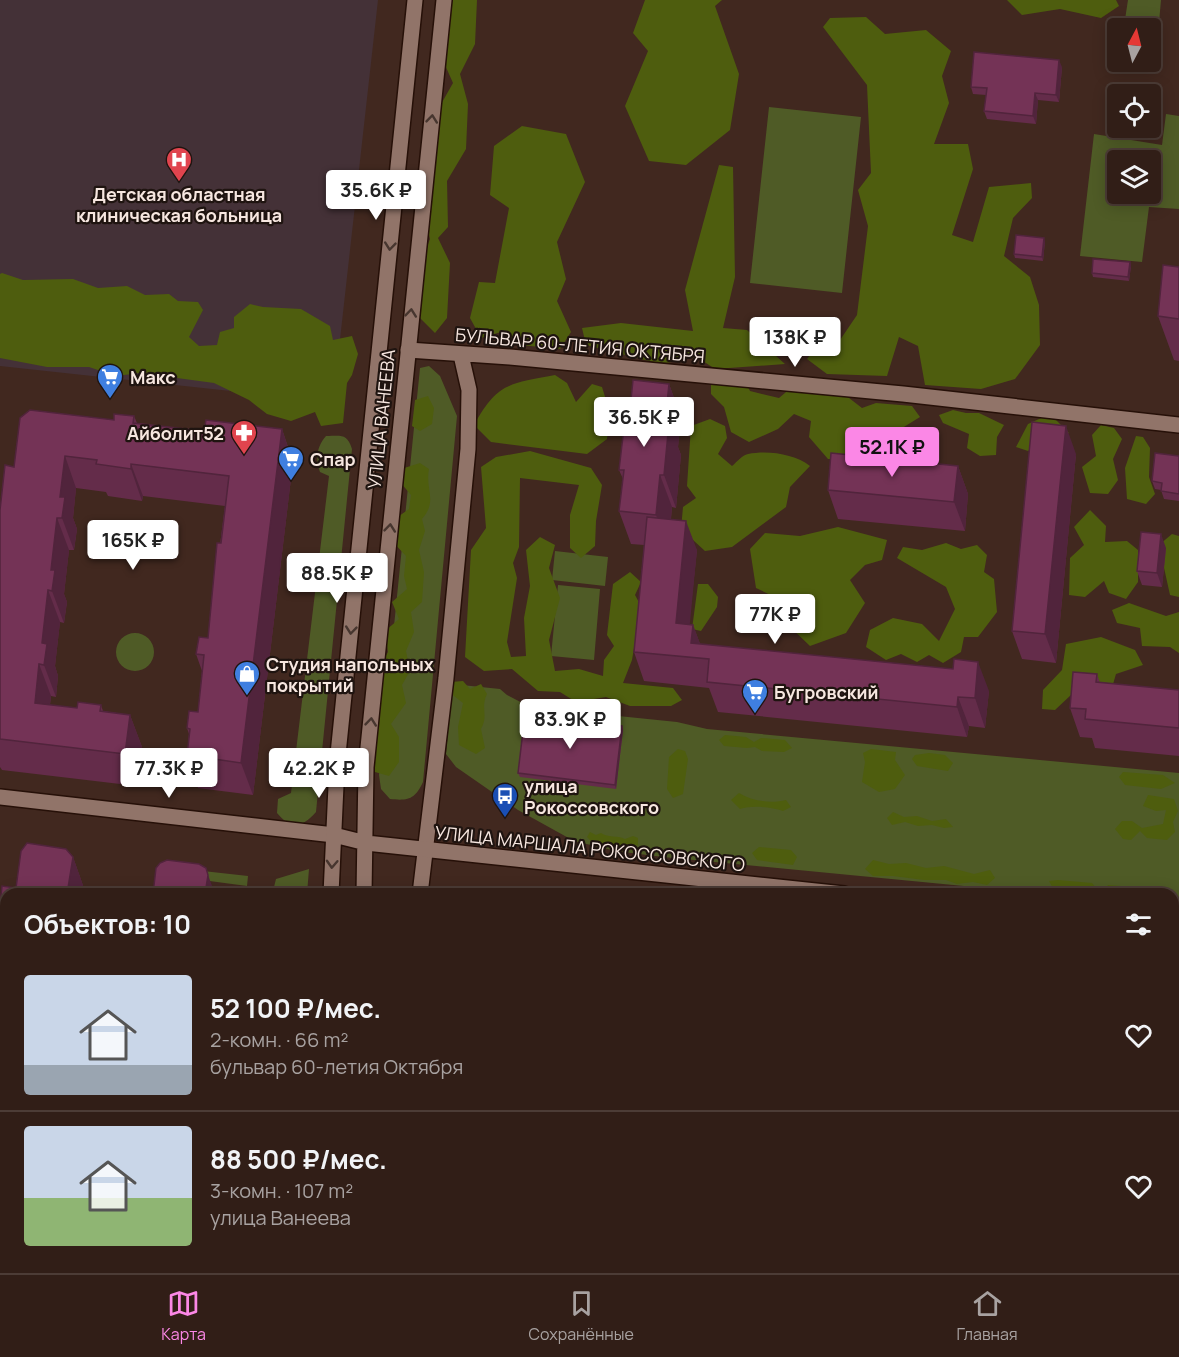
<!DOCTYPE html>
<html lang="ru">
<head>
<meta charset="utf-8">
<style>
  body { margin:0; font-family:Manrope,sans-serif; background:#392720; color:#f1f3f6; height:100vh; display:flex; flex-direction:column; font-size:22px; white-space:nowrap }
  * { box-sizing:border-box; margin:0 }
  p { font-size:20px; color:#a8a2a1 }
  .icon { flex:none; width:33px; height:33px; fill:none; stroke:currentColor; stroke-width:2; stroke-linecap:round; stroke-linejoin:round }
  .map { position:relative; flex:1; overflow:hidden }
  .details { position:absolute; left:0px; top:888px; width:1179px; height:386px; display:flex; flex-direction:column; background:#311e17; border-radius:18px 18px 0 0; box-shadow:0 3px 15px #0003,0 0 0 2px #4c3c36 }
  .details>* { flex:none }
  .needle { width:39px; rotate:7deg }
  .tools { position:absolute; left:1107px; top:18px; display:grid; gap:12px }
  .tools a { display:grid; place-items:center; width:54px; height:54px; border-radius:6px; background:#311e17; box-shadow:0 3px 15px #0003,0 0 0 2px #4c3c36; font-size:30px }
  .price { position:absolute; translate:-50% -51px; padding:0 14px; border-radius:6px; background:#fff; color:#222; font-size:20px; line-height:39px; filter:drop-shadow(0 2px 3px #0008) }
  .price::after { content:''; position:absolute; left:50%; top:36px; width:18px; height:14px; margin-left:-9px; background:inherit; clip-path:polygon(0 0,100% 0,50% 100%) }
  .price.selected { background:#fb87e6; color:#111 }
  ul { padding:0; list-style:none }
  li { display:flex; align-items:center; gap:18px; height:150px; padding:0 24px }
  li+li { border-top:2px solid #4c3c36 }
  li span { display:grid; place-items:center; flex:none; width:168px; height:120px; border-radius:6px; color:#555 }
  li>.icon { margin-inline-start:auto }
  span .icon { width:72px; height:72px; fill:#fffc; stroke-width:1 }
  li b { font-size:26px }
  h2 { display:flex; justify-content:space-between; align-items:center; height:72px; padding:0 24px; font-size:26px }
  .menu { display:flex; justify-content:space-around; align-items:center; height:84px; border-top:2px solid #4c3c36; background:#311e17; font-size:16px; color:#a8a2a1 }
  .menu a { display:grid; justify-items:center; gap:3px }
  .menu .selected { color:#fb87e6 }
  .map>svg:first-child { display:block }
  .medical { fill:#443137 }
  .green { fill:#4f5b26; fill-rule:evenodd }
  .forest { fill:#4e5d0e }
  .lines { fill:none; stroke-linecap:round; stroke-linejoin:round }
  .street-casing { stroke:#261008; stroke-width:18 }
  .secondary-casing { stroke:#261008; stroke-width:18 }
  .street { stroke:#917469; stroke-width:15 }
  .secondary { stroke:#917469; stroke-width:15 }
  .wall { fill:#642c4a }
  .shaded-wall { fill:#51243c }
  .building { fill:#743356; stroke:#51243c; stroke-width:1.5 }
  .oneway { stroke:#47362f }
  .labels { text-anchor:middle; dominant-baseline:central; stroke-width:4.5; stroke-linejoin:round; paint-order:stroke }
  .poi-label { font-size:18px; font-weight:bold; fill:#f7e7e0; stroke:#1f1410; text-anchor:start }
  .street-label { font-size:18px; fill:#f7e7e0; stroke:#1f1410 }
</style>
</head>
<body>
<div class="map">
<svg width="1179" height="1273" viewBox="0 0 1179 1273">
  <rect width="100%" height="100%" fill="#41281f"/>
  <!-- medical -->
  <path class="medical" d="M0 0H378L333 402 0 366Z"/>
  <!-- green -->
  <path class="green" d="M1128 0H1161L1158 34 1151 32 1150 28H1134L1124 26Z
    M769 107 861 117 842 293 750 283Z
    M1166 114 1179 116V209L1149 207 1142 262 1080 256 1094 134 1162 145ZM1118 160H1150V194H1118Z
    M429 366 440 376 457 416 423 782C415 799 409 801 390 799L381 789 379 775 420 368Z
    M326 436C341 436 347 433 352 449L316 812C302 828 291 830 277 813L278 799 291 793 329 476 320 472C315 459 317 446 326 436Z
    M555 551 608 557 605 586 552 580Z
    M558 585 600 589 594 660 551 656Z
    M116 652a19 19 0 1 1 38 0a19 19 0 1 1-38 0Z
    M452 684 500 689 507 695 530 707 677 722 707 729 1179 773V906H1173V894H1047L663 857 616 851 574 841 518 810 456 767 446 754Z
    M309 869 307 894H288V889L274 887 276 879Z
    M203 871 248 876 247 886 202 880Z"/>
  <!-- forest -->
  <path class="forest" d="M450 0H477L475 44 460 74 468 104 466 149 447 181 448 227 438 238 450 263 447 318 435 333 417 315 421 263 430 239 426 222 436 113 453 83 445 65Z
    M645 0H722L715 6 739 74 730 130 686 165 649 161 625 106 648 51 633 33Z
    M1007 0H1116L1119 6 1101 18 1060 9 1022 15Z
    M866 17 885 34 926 30 951 51 942 76 949 103 934 144H968L973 169 952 235 973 242 989 187 1031 183 1032 198 1013 218 1004 256 1030 277 1039 305 1040 345 1015 379 981 389 925 385 918 346 899 337 887 376 827 374 807 359 823 339 840 340 857 315 868 226 858 190 871 173 867 85 823 27 830 18Z
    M522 126 566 134 585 182 557 242 566 279 557 301 571 332 560 349 511 344 501 332 481 338 470 318 479 282 495 283 509 208 490 195 494 146Z
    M719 165 733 167 735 277 723 328 747 330 785 364 715 369 697 357 661 364 586 345 582 328 621 323 693 331 685 290Z
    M2 273 23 280 73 279 98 288 127 286 145 295 169 294 178 301 198 302 203 310 189 337 199 346 217 345 220 332 234 328V317L250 304 263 307 301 309 330 326 333 340 352 336 358 354 352 375 347 383 343 423 321 426 315 412 291 421 267 414 249 400 214 383 140 373 116 376 89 367H47L0 358V274Z
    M555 375 567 383 576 402 592 384 602 387 610 413 607 439 587 454 491 442 474 425C498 382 509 384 555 375Z
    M742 375 750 391 779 398 792 387 840 391 862 408 876 403 912 406 920 417 899 430V443L878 448 862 460 828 459 809 437 811 421 794 414 778 429 749 442 731 432 724 407 711 394V380Z
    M428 396 434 408 432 424 420 431 412 426 415 400Z
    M953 410 966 413H979L1004 425 997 437 996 455 980 456 967 448 969 434 943 423 939 415Z
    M1050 414 1069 433 1044 439 1028 451 1016 447 1028 424Z
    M710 419 725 426 727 438 718 454 732 466C737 462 742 455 748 454 768 450 795 454 810 466L790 487 786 507 732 547 705 551 681 529 683 507 696 498 687 486 691 426Z
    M1101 425 1114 428 1122 439 1113 459 1118 480 1108 494 1090 493 1082 467 1096 456 1092 435Z
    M1136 436 1143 437 1150 448 1149 477 1155 494 1146 504 1127 499 1125 468Z
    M530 451 591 468 602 485 596 521 595 546 581 558 570 548V515L579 485 520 478 519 547 513 563 517 578 507 642 511 657 526 656 524 618 530 586 526 550 540 537 555 545 549 568 560 598 549 640 555 671 579 669 603 676 604 660 614 646 607 635 613 584 630 572 641 582 635 595 641 606 632 660 623 683 673 688 682 700 671 706H630L606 697 576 702 560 692 538 691 512 669 484 671 465 657 471 550 486 528 481 467 496 457Z
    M420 463 429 469C425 490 438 501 422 519L425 531 419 550 424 572 422 602 411 612 414 632 406 651 410 671 402 685 406 703 391 724 399 737V762L389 776 375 772 372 755 378 729 374 717 381 664 388 652 385 631 399 619 392 602 407 589 404 576 406 556 391 540 392 521 409 509 411 495 400 482 401 469Z
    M1090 510 1106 526 1105 542 1127 541 1138 550V582L1126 599 1109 593 1104 581 1085 597 1069 595 1070 558 1084 545 1074 527Z
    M838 527 887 540 882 560 865 565 850 580 865 603 846 633 810 646 786 623 783 601 756 588 750 549 765 533 800 536Z
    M1172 534 1179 536V597L1170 595 1159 545Z
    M946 543 961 549 977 545 987 555 984 572 994 579 997 612 978 637H964L961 652 943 663 929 655 917 662 901 654 886 660 866 647 870 630 893 618 922 624 939 641 955 609 946 587 897 558 903 547 922 550Z
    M698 584H708L718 597 717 607 701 631 692 629Z
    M1129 603 1166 616 1179 612V653L1170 647 1142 646 1140 628 1117 623 1112 610Z
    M1101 637 1135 650 1143 665 1116 674 1111 691 1072 694 1055 710 1042 709 1043 690 1062 670 1066 644Z
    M463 681 470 689 481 684 487 694C480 709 489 714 481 729L485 748 476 754 459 745 458 727 463 703 449 692 451 682Z
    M725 735 746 737 754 742 761 738 785 740 792 748 784 752 762 751 755 747 747 748 724 746 719 740Z
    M678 749 685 751 688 759 683 794 673 798 667 789 669 757Z
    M871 749 896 752 895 760 905 775 895 789 879 792 862 782 865 762 863 753Z
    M929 753 945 755 953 763 948 771 917 766 912 759 915 755Z
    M1123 772 1163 775 1175 783 1161 789 1125 785 1119 777Z
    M739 793C752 801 771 804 786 800L791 807 783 811C771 807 752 805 740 809L731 800Z
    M1148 795 1174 799 1178 811 1173 822 1175 832 1167 840 1147 838 1140 831 1131 840 1123 839 1115 829 1122 821H1132L1142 828 1163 824 1166 810 1156 811 1143 806Z
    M893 812 904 817 917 816 932 821 946 819 953 827 944 828 932 825 918 826 905 822 892 825 887 818Z
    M590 832 596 835 601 833C608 838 617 835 625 839L633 836 638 838V845C625 847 608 850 598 841L592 842 587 837Z
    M759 847 791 850 797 857 793 865 757 860 752 853Z
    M873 860 889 864 906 863 926 868 944 866 974 874 990 870 995 878 987 885 973 882 957 884 946 880H924L893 876H873L865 869Z
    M1058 880 1092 883 1097 889 1094 894 1054 890 1049 881Z
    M1108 885 1158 889 1162 894H1110L1104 891Z
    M364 1268H491V1273H371Z
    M549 1268H595L594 1273H548Z
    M607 1268H658V1273H608Z"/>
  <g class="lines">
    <defs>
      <path id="street" d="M408 350 510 357 903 394 1179 425
        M0 797 334 835
        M420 894 446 678 468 449 469 390 461 355
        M445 1273 446 1268"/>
      <path id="secondary" d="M334 835 366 843 844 894
        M331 894 337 764 415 0
        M364 894 366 767 444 0
        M1173 927 1179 928
        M280 1273 281 1268
        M312 1273 313 1268"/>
    </defs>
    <!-- street casing -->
    <use href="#street" class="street-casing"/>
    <!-- secondary casing -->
    <use href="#secondary" class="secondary-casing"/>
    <!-- street -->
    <use href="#street" class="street"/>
    <!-- secondary -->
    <use href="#secondary" class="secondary"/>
  </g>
  <!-- wall -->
  <path class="wall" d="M1062 67 1059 102 1038 100 1036 124 987 119 984 111 986 95 973 94 971 87Z
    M1045 241 1043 261 1015 258 1014 254Z
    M1130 262 1131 266 1129 281 1093 277 1092 273Z
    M1179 267V361L1174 360 1158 316Z
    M669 384 681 417 678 447 681 455 676 508 672 507 671 519 697 550 689 624 693 625 700 644 989 691 985 728 969 726 967 737 718 712 709 688 644 681 634 652 644 545 631 544 619 511 623 479 619 470 629 419Z
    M134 416 137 423 204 431 282 429 293 462 253 795 198 788 187 755 189 734 187 728 198 712 202 671 196 654 208 638 225 506 143 496 142 501 108 496 106 492 76 488 73 518 77 529 74 550H69L64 594 67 602 64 623 60 622 55 666 58 676 56 697 51 696 50 705 77 708 101 705 103 711 130 715 142 747 137 786 2 770 0 767V510L14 467 114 420Z
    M1076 454 1056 663 1022 659 1012 631Z
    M1179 456V501L1164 499 1161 490 1155 489 1152 481Z
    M958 466 968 494 965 531 838 519 828 490Z
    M1166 548 1162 587 1142 585 1137 571Z
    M1097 674 1100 683 1179 690V756L1095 748 1092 738 1080 737 1070 708Z
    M622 726 623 730 616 789 520 777 518 773Z
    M27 843 66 849 73 857 86 894H6V925L0 909V899L2 886 16 888 21 851Z"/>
  <!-- shaded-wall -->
  <path class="shaded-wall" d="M1059 60 1062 67 1059 102 1056 95Z
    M1035 93 1038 100 1036 124 1033 116Z
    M1044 238 1045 241 1043 261 1042 257Z
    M1130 262 1131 266 1129 281 1128 277Z
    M669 384 681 417 678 447 681 455 676 508 664 475 665 423Z
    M1066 426 1076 454 1056 663 1045 634Z
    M282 429 293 462 253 795 241 763Z
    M65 456 76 488 73 518 77 529 74 550 62 518 60 497Z
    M131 464 143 496 142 501 131 469Z
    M958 466 968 494 965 531 954 502Z
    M660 475 672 507 668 547 656 515Z
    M57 518 69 550 64 594 67 602 64 623 52 591 51 570Z
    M686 521 697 550 687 653 676 623Z
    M1161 534 1166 548 1162 587 1157 573Z
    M48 590 60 622 55 666 58 676 56 697 44 665 42 643Z
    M693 625 704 654 691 643Z
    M978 662 989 691 985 728 975 698Z
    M39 664 51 696 46 735 35 703Z
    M958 697 969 726 967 737 957 707Z
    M130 715 142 747 137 786 125 754Z
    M622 726 623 730 616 789 615 785Z
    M73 857 86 894H67Z
    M208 875 215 894H205Z
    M6 1164V1177L0 1189 2 1168Z
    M529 1268H542L541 1273H528Z
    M708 1268H721L720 1273H707Z"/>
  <!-- building -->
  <path class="building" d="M974 52 1059 60 1056 95 1035 93 1033 116 984 111 987 88 971 87Z
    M1016 235 1044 238 1042 257 1014 254Z
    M1093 259 1130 262 1128 277 1092 273Z
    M1163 265 1179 267V319L1158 316Z
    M633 380 669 384 665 423H669L664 475H660L656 515 619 511 624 470H619L625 419H629Z
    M30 410 114 420V414L134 416 133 423 204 431 206 420 282 429 241 763 187 755 190 729 187 728 189 711 198 712 204 655 196 654 199 637 208 638 217 543H221L229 476 131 464V469L96 464 97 460 65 456 60 497H65L62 518H57L51 570H55L52 591 48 590 42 643 47 644 44 665 39 664 35 703 77 708 78 702 101 705 100 711 130 715 125 754 0 739V510L5 465 14 467 20 418Z
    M1032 422 1066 426 1045 634 1012 631Z
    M831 453 958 466 954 502 828 490Z
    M1155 453 1179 456V494L1161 491 1162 483 1152 481Z
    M647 517 686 521 676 623 693 625 691 643 953 669 954 659 978 662 975 698 958 697 957 707 707 682 709 659 634 652Z
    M1141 532 1161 534 1157 573 1137 571Z
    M1073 672 1097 674 1096 682 1179 690V728L1085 719 1086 709 1070 708Z
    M525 714 622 726 615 785 518 773Z
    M27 843 66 849 73 857 67 894H6V907L0 906 2 886 16 888 21 851Z
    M167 860 199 864 206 868 208 875 205 894H153L156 868 160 863Z
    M6 1135V1164L2 1168 6 1169 0 1180V1142Z
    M0 1228 6 1229V1268H198V1273H0Z
    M490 1268H529L528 1273H489Z
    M670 1268H708L707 1273H669Z"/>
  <!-- one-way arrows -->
  <defs><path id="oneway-chevron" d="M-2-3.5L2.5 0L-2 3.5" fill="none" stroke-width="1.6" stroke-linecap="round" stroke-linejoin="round" transform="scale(1.5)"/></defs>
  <g class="oneway">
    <use href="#oneway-chevron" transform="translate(432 119) rotate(-84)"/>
    <use href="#oneway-chevron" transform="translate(390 246) rotate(96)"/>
    <use href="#oneway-chevron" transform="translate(411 313) rotate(-84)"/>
    <use href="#oneway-chevron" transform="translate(390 528) rotate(-84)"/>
    <use href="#oneway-chevron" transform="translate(351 630) rotate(96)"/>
    <use href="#oneway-chevron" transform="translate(371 722) rotate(-84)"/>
    <use href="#oneway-chevron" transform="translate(332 864) rotate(93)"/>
  </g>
  <!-- icons -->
  <defs>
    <symbol id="hospital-pin" viewBox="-11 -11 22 30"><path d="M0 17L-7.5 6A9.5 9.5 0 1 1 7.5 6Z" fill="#e0444e" stroke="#1f1410"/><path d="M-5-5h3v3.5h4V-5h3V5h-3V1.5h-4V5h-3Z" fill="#fff"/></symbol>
    <symbol id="supermarket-pin" viewBox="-11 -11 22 30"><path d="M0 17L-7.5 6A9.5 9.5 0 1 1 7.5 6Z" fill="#3f7fe0" stroke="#1f1410"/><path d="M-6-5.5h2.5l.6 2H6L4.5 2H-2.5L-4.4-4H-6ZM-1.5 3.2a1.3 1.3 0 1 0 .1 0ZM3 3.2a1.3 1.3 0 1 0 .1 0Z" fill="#fff"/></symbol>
    <symbol id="pharmacy-pin" viewBox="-11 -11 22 30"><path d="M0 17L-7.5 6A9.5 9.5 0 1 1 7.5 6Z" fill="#e0444e" stroke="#1f1410"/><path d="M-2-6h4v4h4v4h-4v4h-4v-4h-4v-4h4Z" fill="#fff"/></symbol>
    <symbol id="shop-pin" viewBox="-11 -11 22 30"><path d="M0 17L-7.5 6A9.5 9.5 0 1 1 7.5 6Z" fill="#3f7fe0" stroke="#1f1410"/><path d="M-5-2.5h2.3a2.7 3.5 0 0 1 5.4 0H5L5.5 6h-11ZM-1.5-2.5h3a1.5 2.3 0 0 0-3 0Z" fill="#fff"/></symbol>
    <symbol id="bus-pin" viewBox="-11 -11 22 30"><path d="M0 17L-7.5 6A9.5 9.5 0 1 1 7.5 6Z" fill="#1a4fb4" stroke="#1f1410"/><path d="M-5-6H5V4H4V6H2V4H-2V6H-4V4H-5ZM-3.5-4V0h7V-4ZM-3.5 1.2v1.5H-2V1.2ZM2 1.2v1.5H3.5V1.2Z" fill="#fff"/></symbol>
  </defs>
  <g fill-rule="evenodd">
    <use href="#hospital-pin" x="164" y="145" width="30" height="40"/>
    <use href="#supermarket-pin" x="95" y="362" width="30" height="40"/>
    <use href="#pharmacy-pin" x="229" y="418" width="30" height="40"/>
    <use href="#supermarket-pin" x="276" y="444" width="30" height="40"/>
    <use href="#shop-pin" x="232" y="659" width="30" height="40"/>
    <use href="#supermarket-pin" x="740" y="677" width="30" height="40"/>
    <use href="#bus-pin" x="490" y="781" width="30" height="40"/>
  </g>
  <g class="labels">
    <!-- poi labels -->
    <g class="poi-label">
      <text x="179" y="194" text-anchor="middle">Детская областная<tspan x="179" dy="21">клиническая больница</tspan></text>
      <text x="130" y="377">Макс</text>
      <text x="224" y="433" text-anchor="end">Айболит52</text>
      <text x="310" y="459">Спар</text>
      <text x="266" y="664">Студия напольных<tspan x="266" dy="21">покрытий</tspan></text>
      <text x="774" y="692">Бугровский</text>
      <text x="524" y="786">улица<tspan x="524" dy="21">Рокоссовского</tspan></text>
    </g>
    <!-- street labels -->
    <g class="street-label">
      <text transform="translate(580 345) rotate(5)">БУЛЬВАР 60-ЛЕТИЯ ОКТЯБРЯ</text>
      <text transform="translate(381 419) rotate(-84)">УЛИЦА ВАНЕЕВА</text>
      <text transform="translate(590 848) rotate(6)">УЛИЦА МАРШАЛА РОКОССОВСКОГО</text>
    </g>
  </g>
</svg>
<div class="tools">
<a><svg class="needle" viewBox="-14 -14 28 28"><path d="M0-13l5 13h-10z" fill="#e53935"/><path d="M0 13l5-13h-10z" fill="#a8a2a1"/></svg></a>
<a><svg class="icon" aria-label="locate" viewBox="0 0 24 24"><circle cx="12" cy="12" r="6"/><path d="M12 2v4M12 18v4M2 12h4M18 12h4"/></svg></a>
<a><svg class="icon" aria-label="layers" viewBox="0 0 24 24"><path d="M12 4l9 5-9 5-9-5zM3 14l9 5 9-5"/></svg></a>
</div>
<b class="price" style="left:376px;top:221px">35.6K ₽</b>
<b class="price" style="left:795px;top:368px">138K ₽</b>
<b class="price" style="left:644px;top:448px">36.5K ₽</b>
<b class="price selected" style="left:892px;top:478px">52.1K ₽</b>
<b class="price" style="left:133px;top:571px">165K ₽</b>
<b class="price" style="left:337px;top:604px">88.5K ₽</b>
<b class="price" style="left:775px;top:645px">77K ₽</b>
<b class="price" style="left:570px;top:750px">83.9K ₽</b>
<b class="price" style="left:169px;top:799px">77.3K ₽</b>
<b class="price" style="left:319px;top:799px">42.2K ₽</b>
<section class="details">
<h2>Объектов: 10<svg class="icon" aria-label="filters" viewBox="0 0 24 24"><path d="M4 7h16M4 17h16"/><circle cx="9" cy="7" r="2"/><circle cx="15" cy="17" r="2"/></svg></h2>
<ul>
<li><span style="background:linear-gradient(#c9d6e8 75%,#9aa5b1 0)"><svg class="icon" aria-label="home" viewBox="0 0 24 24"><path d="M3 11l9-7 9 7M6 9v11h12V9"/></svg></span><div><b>52 100 ₽/мес.</b><p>2-комн. · 66 m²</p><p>бульвар 60-летия Октября</p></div><svg class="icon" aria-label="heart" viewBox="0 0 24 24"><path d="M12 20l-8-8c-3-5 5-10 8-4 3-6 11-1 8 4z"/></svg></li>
<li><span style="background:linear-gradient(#c9d6e8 60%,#8fb573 0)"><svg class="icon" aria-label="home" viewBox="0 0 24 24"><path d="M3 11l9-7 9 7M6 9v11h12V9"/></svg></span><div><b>88 500 ₽/мес.</b><p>3-комн. · 107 m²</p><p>улица Ванеева</p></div><svg class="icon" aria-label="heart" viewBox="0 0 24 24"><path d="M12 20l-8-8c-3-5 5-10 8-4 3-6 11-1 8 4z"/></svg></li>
</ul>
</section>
</div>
<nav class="menu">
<a class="selected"><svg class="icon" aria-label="map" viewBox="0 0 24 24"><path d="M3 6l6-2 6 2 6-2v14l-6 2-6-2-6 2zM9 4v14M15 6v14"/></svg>Карта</a>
<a><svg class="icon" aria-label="saved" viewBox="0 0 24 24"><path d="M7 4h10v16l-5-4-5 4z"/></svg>Сохранённые</a>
<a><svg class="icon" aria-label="home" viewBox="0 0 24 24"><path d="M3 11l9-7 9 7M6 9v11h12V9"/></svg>Главная</a>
</nav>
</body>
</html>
